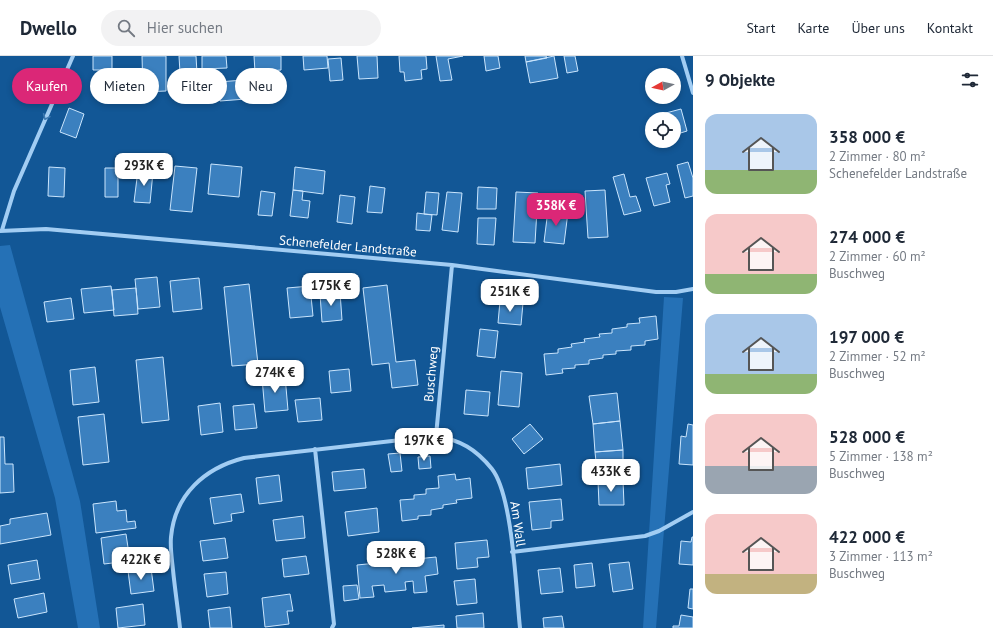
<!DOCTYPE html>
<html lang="de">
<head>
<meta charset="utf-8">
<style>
  body { margin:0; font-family:"PT Sans",sans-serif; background:#f2f2f3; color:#1f2937; height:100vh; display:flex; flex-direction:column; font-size:15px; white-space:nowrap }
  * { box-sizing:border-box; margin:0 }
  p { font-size:13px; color:#747a83 }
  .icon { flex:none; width:22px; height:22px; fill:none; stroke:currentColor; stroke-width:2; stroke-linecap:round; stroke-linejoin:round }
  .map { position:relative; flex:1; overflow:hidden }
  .side { display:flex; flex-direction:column; background:#fff; width:300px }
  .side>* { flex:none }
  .top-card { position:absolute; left:12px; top:12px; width:380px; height:36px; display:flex; gap:8px }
  .needle { width:26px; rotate:262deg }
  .controls { position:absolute; left:645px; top:12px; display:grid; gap:8px }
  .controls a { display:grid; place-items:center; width:36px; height:36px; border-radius:50%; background:#fff; box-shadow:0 2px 6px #0003; font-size:20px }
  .price { position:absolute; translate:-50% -34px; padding:0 9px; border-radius:8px; background:#fff; color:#222; font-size:13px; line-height:26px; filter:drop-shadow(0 1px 2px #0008) }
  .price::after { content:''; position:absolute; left:50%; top:24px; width:12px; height:9px; margin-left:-6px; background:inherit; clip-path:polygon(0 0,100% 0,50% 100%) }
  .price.on { background:#db2777; color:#fff }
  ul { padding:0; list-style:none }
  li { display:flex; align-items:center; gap:12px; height:100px; padding:0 12px }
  li span { display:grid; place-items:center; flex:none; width:112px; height:80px; border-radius:12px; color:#555 }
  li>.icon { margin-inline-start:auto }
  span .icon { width:48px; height:48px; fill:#fffc; stroke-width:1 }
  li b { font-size:17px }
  h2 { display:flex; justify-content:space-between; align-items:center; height:48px; padding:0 12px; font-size:17px }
  .chip { padding:0 14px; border-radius:18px; background:#fff; box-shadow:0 2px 6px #0003; font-size:14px; line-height:36px }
  .chip.on { background:#db2777; color:#fff }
  header { display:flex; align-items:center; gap:24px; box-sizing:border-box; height:56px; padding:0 20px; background:#fff; border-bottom:1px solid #e0e1e3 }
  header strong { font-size:19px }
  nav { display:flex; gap:22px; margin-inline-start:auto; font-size:14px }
  .search { width:280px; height:36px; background:#f2f2f3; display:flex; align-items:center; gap:10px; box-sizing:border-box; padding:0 14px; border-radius:22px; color:#747a83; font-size:15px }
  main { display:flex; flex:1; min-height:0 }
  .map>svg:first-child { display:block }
  .green { fill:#2571b6 }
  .building { fill:#3b80bf; stroke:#cae5fd }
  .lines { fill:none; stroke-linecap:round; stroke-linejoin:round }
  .minor { stroke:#a2cdf3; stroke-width:4 }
  .oneway { stroke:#3d7ab2 }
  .labels { text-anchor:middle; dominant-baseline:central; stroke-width:3; stroke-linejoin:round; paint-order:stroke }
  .street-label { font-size:13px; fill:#fff; stroke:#125796 }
</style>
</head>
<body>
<header>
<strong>Dwello</strong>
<div class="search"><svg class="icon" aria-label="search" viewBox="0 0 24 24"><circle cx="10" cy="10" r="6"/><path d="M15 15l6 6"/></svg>Hier suchen</div>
<nav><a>Start</a><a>Karte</a><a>Über uns</a><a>Kontakt</a></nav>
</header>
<main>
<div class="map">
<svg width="693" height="572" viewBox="0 0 693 572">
  <rect width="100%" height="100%" fill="#125796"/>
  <!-- green -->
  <path class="green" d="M10 189 80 445 100 572H78L55 442 0 251V190Z
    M664 241 683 242 656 572H643Z"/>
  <!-- building -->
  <path class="building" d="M93 0H112V14H93Z
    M142 0H166V35L143 36Z
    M179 0H196L197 17H180Z
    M202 0H226L227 12 202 13Z
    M254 0H281V14L255 16Z
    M303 0H327L328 12 304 14Z
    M357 0H377L378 22 359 23Z
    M399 0H426L427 13 421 14 422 23 405 25 404 16H400Z
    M436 0H463L448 3 452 24 440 25Z
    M484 0H498L500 12 486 15Z
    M525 0H546L547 2 526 6Z
    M554 0 558 22 530 27 526 6Z
    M564 0H575L578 15 567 17Z
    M341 2 343 24 330 25 328 3Z
    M667 13 669 19H652V25L650 18Z
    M244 24 246 43 220 45 218 26Z
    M129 26 131 43 105 47 103 30Z
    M69 52 84 58 76 82 60 76Z
    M681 53 687 75 674 79V63H664L662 58Z
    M688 106 693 122V140L685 142 677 109Z
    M211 108 242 111 239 141 208 138Z
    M175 110 197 112 192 156 170 154Z
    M49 111 65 112 64 141 48 140Z
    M295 111 325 115 323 138 293 134Z
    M105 112H118V141H105Z
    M138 114 153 116 150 147 134 146Z
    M667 117 670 128 666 129 670 146 654 150 646 122Z
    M624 118 630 141 636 140 641 155 624 159 613 121Z
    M370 130 385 132 382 157 367 156Z
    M478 131 497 132 496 153H477Z
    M293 134 303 135 302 144 310 145 308 162 290 160Z
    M605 134 608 181 588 182 585 135Z
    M261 135 275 137 272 160 258 159Z
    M426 136 439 137 437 159 424 158Z
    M447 136 462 137 458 176 442 174Z
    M516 136 538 137 535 187 513 186Z
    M340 139 355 141 352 168 337 166Z
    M548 154 568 156 564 188 544 186Z
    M417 157 432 159 430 175 416 174Z
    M478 162H496L494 189 477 188Z
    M157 221 160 251 138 253 135 223Z
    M199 222 202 253 173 256 170 225Z
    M249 228 258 308 232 310 224 231Z
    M387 229 396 306 415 304 418 329 392 332 389 307 372 309 363 232Z
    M111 230 114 254 84 257 81 233Z
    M310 230 313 260 290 262 287 232Z
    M136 232 138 258 114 260 112 234Z
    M340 236 342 264 322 266 320 238Z
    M71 242 74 263 47 266 44 246Z
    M500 245 523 247 521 269 498 267Z
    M656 260 658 283 645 285V289L631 290V294L616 295V298L603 299V302L589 304V308L575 309V312L562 313 563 317 546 319 544 298 558 297V293L572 291 571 288 585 286 584 283 600 281 599 278 612 277V273L627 271V268L640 267 639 262Z
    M480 273 498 275 495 302 477 300Z
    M163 301 169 364 142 367 136 304Z
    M95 311 99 346 73 349 70 314Z
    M349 313 351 335 331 337 329 315Z
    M501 315 522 317 519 351 498 349Z
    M285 320 288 354 265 356 262 322Z
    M466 334 490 336 488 360 464 358Z
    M617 337 620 365 593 368 589 340Z
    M320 342 322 364 298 366 295 344Z
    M220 347 223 376 201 379 198 350Z
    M254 348 257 372 235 374 233 350Z
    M104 358 109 406 83 409 78 361Z
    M620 365 623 394 595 396 593 368Z
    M530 368 543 383 524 398 512 383Z
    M688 368 693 369V409L679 408 681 380 686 381Z
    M0 381H4L5 408H13L14 436 0 437Z
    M623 394V424L598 425 595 396Z
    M400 397 402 415 391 416 388 398Z
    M430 400 431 412 419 413 418 401Z
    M560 408 562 429 528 433 526 412Z
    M364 413 366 432 334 435 332 416Z
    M455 418 456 424 470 422 472 442 456 444 457 447 443 449V452L431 454V459L418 460V463L402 465 400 444 414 443V439L426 438V433L439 432 438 420Z
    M279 419 282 445 259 448 256 422Z
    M623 424 624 449H599L598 425Z
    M241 438 244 456 231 458 232 465 214 468 210 442Z
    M561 443 563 464 551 465V472L532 474 529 446Z
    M116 445 117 455 126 454 127 466 135 465 136 472 96 477 93 448Z
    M377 452 379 476 348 480 345 456Z
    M47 457 51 479 0 488V470L10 468V463Z
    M303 460 305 482 276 485 273 464Z
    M126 478 130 505 104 508 101 482Z
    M692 481H693V509L679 508 681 485 691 486Z
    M225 482 228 502 203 505 200 485Z
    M487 484 489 501 477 502 478 511 457 513 455 487Z
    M306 500 309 518 284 521 282 503Z
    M436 501 438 518 425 520 427 536 414 537 413 525 405 526 406 534 385 536 384 529 372 530 374 541 360 542 357 509Z
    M37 504 40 523 11 528 8 509Z
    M629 506 633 533 613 536 609 508Z
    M592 507 595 530 576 532 574 509Z
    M151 512 154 535 131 538 128 515Z
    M560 512 563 536 541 538 538 514Z
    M226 516 228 538 207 541 204 518Z
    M475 523 477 547 457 549 454 525Z
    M357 529 359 543 344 545 343 530Z
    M690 533H693V553L688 552Z
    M44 537 47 556 18 562 14 543Z
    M290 538 293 555H287L289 568 265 571 262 542Z
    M143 548 145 569 118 572 116 552Z
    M230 551 232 572H210L208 554Z
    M483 557 484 572H457L456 560Z
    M681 559 693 561V572H673V570H679Z
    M562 560 564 572H544L543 562Z
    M444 569V572H412Z"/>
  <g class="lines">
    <!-- minor -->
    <path class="minor" d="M682 0 693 37
      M2 174 14 135 73 0
      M0 175 46 173 452 209 656 236H676L693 233
      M436 380C460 384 476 393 492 413 513 440 516 535 520 572
      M315 393 334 568 332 572
      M512 496 645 480 659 475 693 456
      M180 572C178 553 175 534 173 514 172 504 170 492 171 481 175 438 205 412 244 402L436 380 452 209"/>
  </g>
  <!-- one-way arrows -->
  <defs><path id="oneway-chevron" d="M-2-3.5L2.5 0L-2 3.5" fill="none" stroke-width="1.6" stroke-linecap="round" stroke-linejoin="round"/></defs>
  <use class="oneway" href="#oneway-chevron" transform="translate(46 61) rotate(114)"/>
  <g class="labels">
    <!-- street labels -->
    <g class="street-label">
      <text transform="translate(348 190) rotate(5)">Schenefelder Landstraße</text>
      <text transform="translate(431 318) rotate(-85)">Buschweg</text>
      <text transform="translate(518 468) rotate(82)">Am Wall</text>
    </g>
  </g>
</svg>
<div class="controls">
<a><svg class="needle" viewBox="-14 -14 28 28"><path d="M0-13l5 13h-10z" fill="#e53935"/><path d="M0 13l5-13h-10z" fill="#747a83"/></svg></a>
<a><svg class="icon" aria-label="locate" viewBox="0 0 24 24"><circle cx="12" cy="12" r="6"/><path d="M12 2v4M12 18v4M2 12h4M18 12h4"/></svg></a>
</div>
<b class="price" style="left:144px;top:131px">293K €</b>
<b class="price on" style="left:556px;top:171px">358K €</b>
<b class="price" style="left:331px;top:251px">175K €</b>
<b class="price" style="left:510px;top:257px">251K €</b>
<b class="price" style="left:275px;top:338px">274K €</b>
<b class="price" style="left:424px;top:406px">197K €</b>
<b class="price" style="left:611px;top:437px">433K €</b>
<b class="price" style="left:396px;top:519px">528K €</b>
<b class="price" style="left:141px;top:525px">422K €</b>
<div class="top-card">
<a class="chip on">Kaufen</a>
<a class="chip">Mieten</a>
<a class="chip">Filter</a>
<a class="chip">Neu</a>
</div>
</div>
<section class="side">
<h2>9 Objekte<svg class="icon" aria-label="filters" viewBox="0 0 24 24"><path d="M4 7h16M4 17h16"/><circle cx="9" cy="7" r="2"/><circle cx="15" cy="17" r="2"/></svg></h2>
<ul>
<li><span style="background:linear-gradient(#a9c7e8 70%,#8fb573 0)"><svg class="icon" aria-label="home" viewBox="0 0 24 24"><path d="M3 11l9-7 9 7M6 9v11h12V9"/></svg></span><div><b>358 000 €</b><p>2 Zimmer · 80 m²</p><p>Schenefelder Landstraße</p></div></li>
<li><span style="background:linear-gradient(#f6c9c9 75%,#8fb573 0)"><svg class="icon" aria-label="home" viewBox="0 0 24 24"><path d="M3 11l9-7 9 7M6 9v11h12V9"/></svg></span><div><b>274 000 €</b><p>2 Zimmer · 60 m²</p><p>Buschweg</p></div></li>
<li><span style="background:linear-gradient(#a9c7e8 75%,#8fb573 0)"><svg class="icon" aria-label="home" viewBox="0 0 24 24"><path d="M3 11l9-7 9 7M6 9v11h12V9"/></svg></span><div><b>197 000 €</b><p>2 Zimmer · 52 m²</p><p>Buschweg</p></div></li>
<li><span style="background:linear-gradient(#f6c9c9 65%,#9aa5b1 0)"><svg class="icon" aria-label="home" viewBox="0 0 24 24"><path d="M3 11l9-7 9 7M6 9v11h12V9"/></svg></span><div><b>528 000 €</b><p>5 Zimmer · 138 m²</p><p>Buschweg</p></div></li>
<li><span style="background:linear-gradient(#f6c9c9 75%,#c2b280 0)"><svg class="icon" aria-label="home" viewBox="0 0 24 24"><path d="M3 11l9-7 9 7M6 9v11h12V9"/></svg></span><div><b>422 000 €</b><p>3 Zimmer · 113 m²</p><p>Buschweg</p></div></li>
</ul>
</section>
</main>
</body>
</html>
